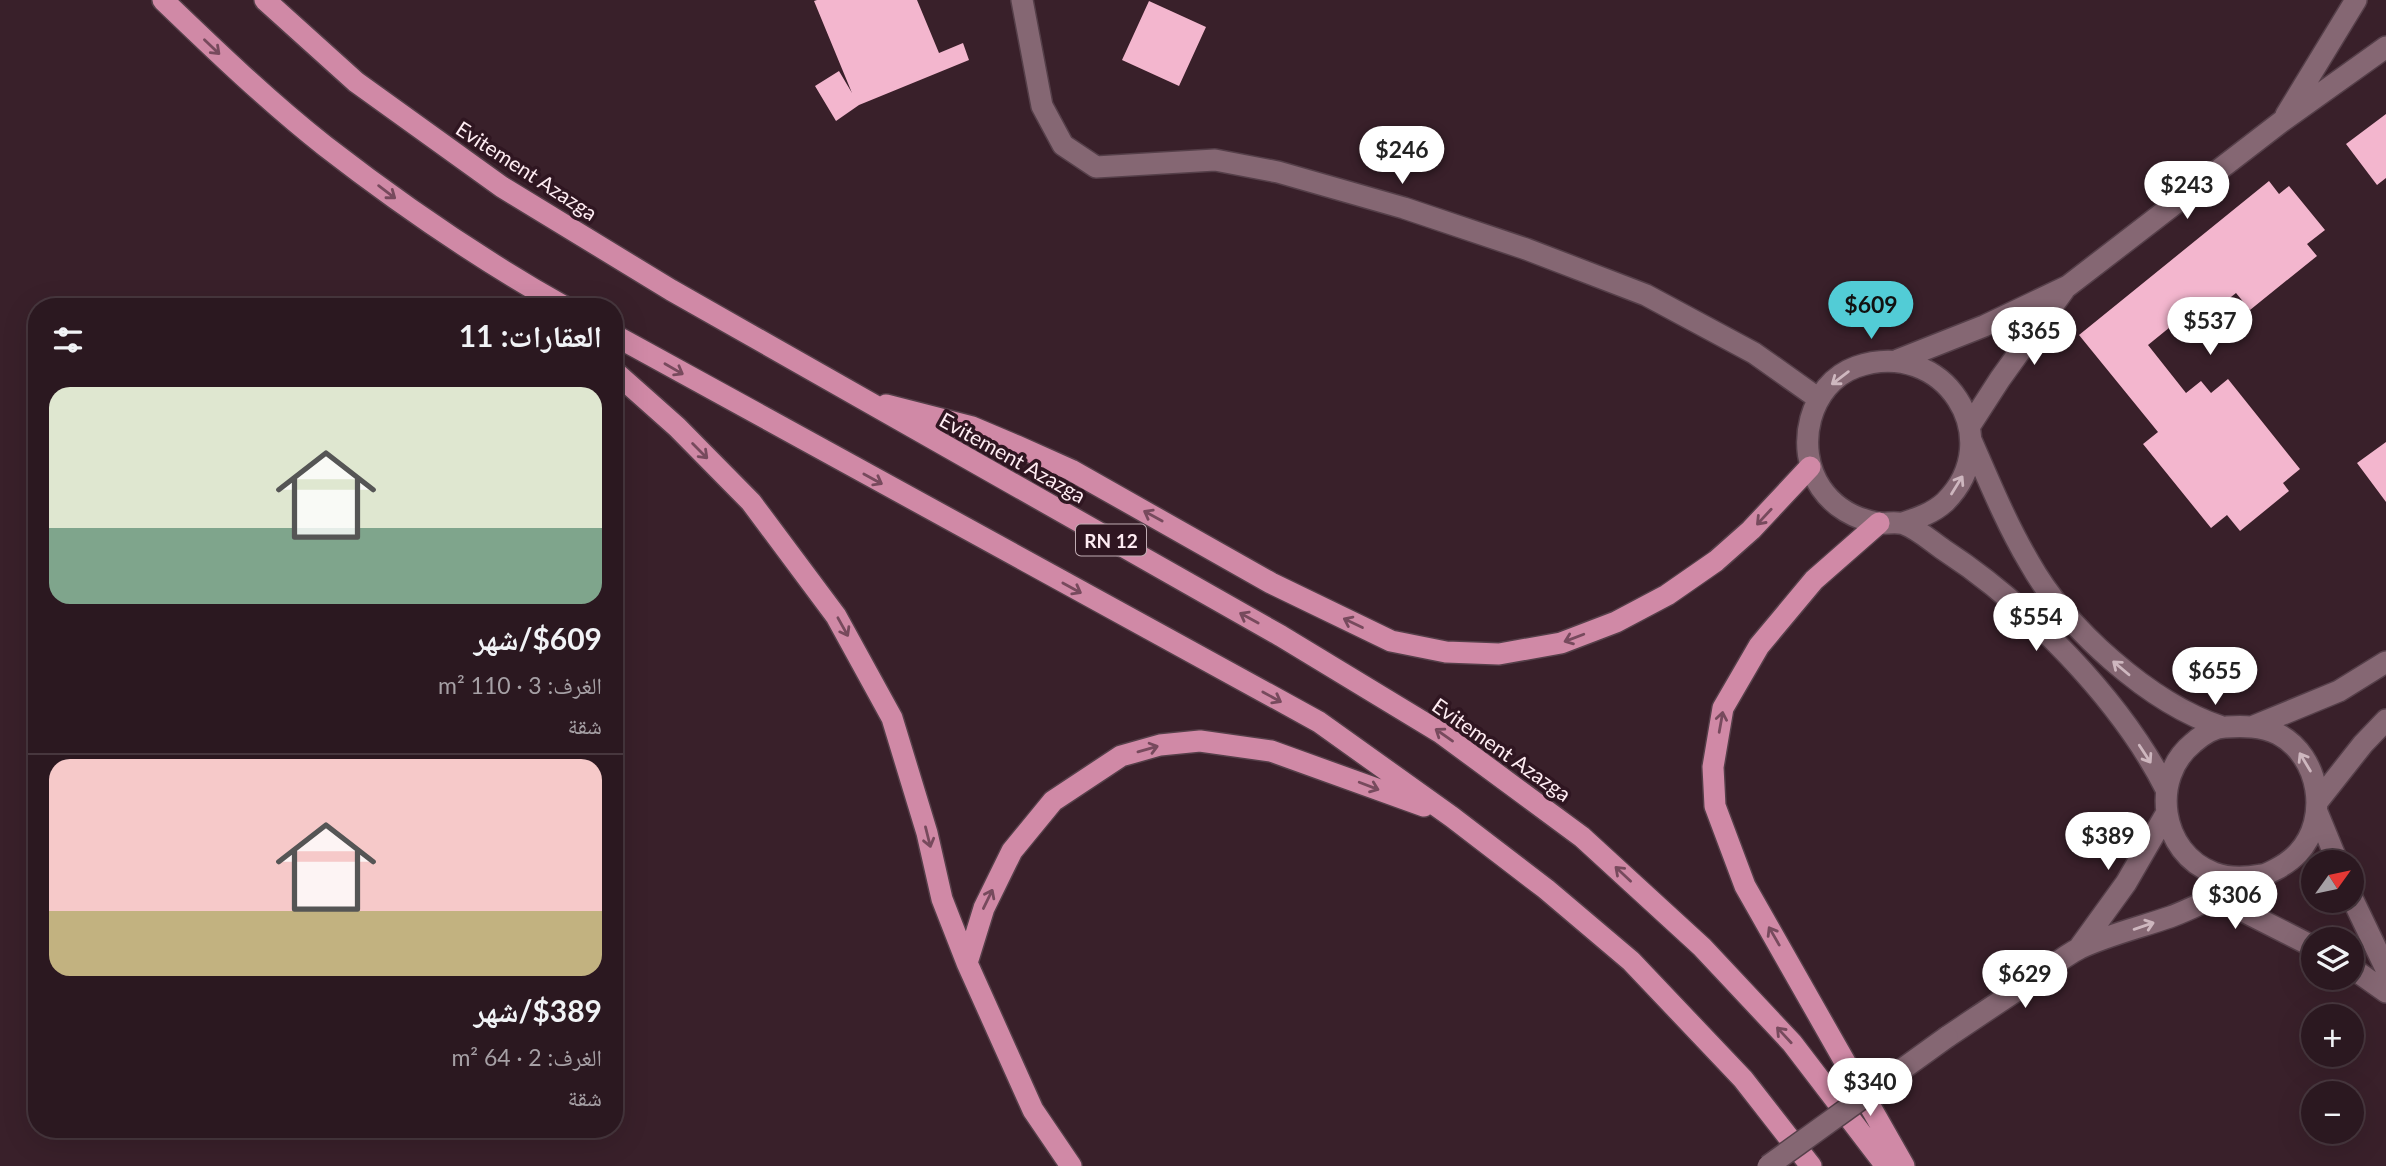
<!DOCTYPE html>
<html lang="ar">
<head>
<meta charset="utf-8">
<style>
  body { margin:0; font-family:Lato,"Noto Naskh Arabic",sans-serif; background:#332129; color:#f1f3f6; direction:rtl; height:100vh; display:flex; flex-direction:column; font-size:26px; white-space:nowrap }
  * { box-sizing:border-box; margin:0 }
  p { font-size:23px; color:#a6a0a5 }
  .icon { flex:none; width:38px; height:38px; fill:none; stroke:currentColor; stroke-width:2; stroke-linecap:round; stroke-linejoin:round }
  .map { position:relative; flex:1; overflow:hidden; direction:ltr }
  .panel { position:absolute; left:28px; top:298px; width:595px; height:840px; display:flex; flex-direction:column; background:#2b1820; border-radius:28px; box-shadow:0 7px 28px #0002,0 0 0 2px #47373e; direction:rtl }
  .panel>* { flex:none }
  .needle { width:46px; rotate:57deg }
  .fabs { position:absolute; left:2301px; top:850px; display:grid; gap:14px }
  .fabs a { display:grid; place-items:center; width:63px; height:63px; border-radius:50%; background:#2b1820; box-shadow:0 7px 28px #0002,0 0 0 2px #47373e; font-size:35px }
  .price { position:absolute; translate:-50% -60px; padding:0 16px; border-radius:24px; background:#fff; color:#222; font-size:23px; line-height:46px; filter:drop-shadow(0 2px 4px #0008) }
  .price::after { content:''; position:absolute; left:50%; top:42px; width:21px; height:16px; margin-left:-10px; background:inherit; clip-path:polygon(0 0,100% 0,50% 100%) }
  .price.current { background:#52ccd6; color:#111 }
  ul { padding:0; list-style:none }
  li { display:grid; align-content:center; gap:14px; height:371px; padding:0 21px }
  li+li { border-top:2px solid #47373e }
  li span { display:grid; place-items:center; height:217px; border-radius:21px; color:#555 }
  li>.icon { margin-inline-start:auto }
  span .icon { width:126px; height:126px; fill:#fffc; stroke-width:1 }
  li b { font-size:30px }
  h2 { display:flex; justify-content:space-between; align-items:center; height:84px; padding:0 21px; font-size:30px }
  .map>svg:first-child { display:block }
  .building { fill:#f3b6ce }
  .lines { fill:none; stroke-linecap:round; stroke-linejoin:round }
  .minor-casing { stroke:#553f49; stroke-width:24 }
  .highway-casing { stroke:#553f49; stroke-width:24 }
  .minor { stroke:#856773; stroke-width:21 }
  .highway { stroke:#d089a6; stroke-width:21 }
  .minor-bridge-casing { stroke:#553f49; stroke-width:24; stroke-linecap:butt }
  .minor-bridge { stroke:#856773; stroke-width:21 }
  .oneway { stroke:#774a5d }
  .oneway2 { stroke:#ceb7bf }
  .labels { text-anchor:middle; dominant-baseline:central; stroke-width:7; stroke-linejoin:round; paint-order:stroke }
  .shield { fill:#2f1621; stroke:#c0acb3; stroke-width:2 }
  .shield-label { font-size:19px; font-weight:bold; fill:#feecf2 }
  .street-label { font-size:21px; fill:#feecf2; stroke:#2f1621 }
</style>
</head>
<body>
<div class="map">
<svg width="2386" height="1166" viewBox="0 0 2386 1166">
  <rect width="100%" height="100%" fill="#39202a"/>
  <!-- building -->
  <path class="building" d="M817 0H917L939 53 963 43 969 60 859 105 836 121 815 86 839 71 852 93 814 1Z
    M1149 1 1206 27 1179 86 1122 60Z
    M2386 114V178L2377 185 2346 144Z
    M2269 181 2279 194 2289 186 2325 230 2307 244 2317 256 2250 310 2236 293 2216 309 2207 297 2148 345 2186 393 2201 381 2211 393 2228 379 2300 469 2283 483 2289 491 2240 531 2227 515 2211 528 2143 444 2158 432 2079 335Z
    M2386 442V502L2357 463Z"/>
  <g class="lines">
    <defs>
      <path id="minor" d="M1022 0 1042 106 1063 145 1096 167 1215 160 1278 172 1404 208 1526 249 1646 295 1754 353 1819 399
        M2286 115 2356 0
        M1898 360 1984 326 2068 286 2281 122 2386 47
        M1969 427 2000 379 2064 290
        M1971 440C1989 481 2006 523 2029 562 2066 628 2149 703 2222 727
        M1903 523C1918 518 1933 513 1945 502 2009 439 1944 336 1856 367 1809 384 1794 448 1821 488 1834 507 1855 519 1878 523 1886 524 1896 521 1904 524 1918 529 1932 542 1944 550 2027 604 2121 700 2166 789
        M2254 726 2339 691 2386 662
        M2318 801 2363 744 2386 720
        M2317 812 2338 863
        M2214 885 2237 908 2314 947
        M2352 898 2386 969
        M2079 948 2126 883 2166 814
        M2352 968 2386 992
        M1947 1037C1977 1017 2006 997 2036 978 2050 968 2064 956 2080 948 2108 935 2141 927 2170 917 2192 909 2212 898 2233 888 2255 878 2281 871 2298 853 2330 819 2320 756 2278 734 2261 726 2244 726 2226 727 2214 727 2202 735 2193 743 2150 778 2160 853 2214 873 2230 879 2245 878 2261 875"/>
      <path id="highway" d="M163 0C215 50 268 101 325 146 401 205 480 259 563 306
        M265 0 356 82 502 187 671 290 1281 636 1441 733 1582 837 1702 947 1792 1043 1886 1166
        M614 335 1319 722 1452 817 1546 889 1631 961 1743 1079 1811 1166
        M614 371 677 427 751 502 836 616 892 718 927 833 942 899 967 963 1033 1110 1071 1166
        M886 405 972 427 1017 446 1071 470 1271 583 1391 641 1446 652 1499 654 1561 643 1616 622 1667 595 1716 561 1751 530 1810 467
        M1879 523 1814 580 1759 646 1723 708 1713 767 1715 806 1745 886 1904 1166
        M967 963 984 908 1012 851 1053 801 1121 756 1160 745 1200 741 1271 751 1424 806"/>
    </defs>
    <!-- minor casing -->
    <use href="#minor" class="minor-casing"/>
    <!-- highway casing -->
    <use href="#highway" class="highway-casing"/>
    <!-- minor -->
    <use href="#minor" class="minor"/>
    <!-- highway -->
    <use href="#highway" class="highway"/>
    <defs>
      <path id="minor-bridge" d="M1768 1166 1947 1037"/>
    </defs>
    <!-- minor-bridge casing -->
    <use href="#minor-bridge" class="minor-bridge-casing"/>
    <!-- minor-bridge -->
    <use href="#minor-bridge" class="minor-bridge"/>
  </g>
  <!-- one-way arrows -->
  <defs><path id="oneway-shaft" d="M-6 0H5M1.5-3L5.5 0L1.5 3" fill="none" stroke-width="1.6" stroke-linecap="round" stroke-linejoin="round" transform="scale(1.75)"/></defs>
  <g class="oneway">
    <use href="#oneway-shaft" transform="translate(212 47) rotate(44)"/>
    <use href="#oneway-shaft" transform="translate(387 192) rotate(37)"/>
    <use href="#oneway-shaft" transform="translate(674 369) rotate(30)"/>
    <use href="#oneway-shaft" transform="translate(700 451) rotate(45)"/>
    <use href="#oneway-shaft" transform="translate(873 479) rotate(29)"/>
    <use href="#oneway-shaft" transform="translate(1153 516) rotate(-151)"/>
    <use href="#oneway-shaft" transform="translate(1764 517) rotate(133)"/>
    <use href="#oneway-shaft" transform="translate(1072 588) rotate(29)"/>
    <use href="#oneway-shaft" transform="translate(1249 618) rotate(-151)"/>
    <use href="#oneway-shaft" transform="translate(1353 623) rotate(-154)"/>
    <use href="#oneway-shaft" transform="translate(843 627) rotate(61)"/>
    <use href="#oneway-shaft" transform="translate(1574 638) rotate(159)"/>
    <use href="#oneway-shaft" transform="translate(1272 697) rotate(29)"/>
    <use href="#oneway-shaft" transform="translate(1721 722) rotate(-80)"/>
    <use href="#oneway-shaft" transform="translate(1444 735) rotate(-145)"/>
    <use href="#oneway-shaft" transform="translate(1148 749) rotate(-16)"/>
    <use href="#oneway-shaft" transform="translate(1369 786) rotate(21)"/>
    <use href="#oneway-shaft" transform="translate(928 837) rotate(76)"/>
    <use href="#oneway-shaft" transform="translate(1623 874) rotate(-137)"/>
    <use href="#oneway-shaft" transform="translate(988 899) rotate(-64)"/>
    <use href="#oneway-shaft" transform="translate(1774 936) rotate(-120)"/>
    <use href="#oneway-shaft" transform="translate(1784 1035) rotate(-133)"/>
  </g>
  <g class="oneway2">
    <use href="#oneway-shaft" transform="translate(1840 378) rotate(143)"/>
    <use href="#oneway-shaft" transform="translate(1957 485) rotate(-58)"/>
    <use href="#oneway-shaft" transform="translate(2121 668) rotate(-140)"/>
    <use href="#oneway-shaft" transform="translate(2145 754) rotate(57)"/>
    <use href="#oneway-shaft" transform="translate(2305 762) rotate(-121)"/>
    <use href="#oneway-shaft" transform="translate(2144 926) rotate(-19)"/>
  </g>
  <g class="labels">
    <!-- shield labels -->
    <rect class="shield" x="1076" y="524.5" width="70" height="31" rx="5"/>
    <g class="shield-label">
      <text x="1111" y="540">RN 12</text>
    </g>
    <!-- street labels -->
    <g class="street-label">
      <text transform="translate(527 170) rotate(33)">Evitement Azazga</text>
      <text transform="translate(1013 457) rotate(29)">Evitement Azazga</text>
      <text transform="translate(1502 749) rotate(35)">Evitement Azazga</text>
    </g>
  </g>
</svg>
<div class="fabs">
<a><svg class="needle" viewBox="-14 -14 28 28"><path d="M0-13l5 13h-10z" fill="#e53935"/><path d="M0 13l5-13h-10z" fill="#a6a0a5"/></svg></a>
<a><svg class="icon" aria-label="layers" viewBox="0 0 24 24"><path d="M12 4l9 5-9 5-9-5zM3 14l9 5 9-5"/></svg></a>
<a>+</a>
<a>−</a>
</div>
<b class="price" style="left:1402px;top:186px">$246</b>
<b class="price" style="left:2187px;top:221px">$243</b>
<b class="price current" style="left:1871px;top:341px">$609</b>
<b class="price" style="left:2210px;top:357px">$537</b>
<b class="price" style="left:2034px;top:367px">$365</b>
<b class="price" style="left:2036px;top:653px">$554</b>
<b class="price" style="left:2215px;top:707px">$655</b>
<b class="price" style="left:2108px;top:872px">$389</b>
<b class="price" style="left:2235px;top:931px">$306</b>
<b class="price" style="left:2025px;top:1010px">$629</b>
<b class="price" style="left:1870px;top:1118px">$340</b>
<section class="panel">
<h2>العقارات: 11<svg class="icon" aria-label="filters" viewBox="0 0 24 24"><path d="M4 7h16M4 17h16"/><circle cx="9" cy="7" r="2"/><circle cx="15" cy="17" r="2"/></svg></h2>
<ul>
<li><span style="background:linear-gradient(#dfe7d0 65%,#7fa58c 0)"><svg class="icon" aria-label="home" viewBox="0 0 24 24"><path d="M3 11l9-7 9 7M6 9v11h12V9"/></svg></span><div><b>$609/شهر</b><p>الغرف: 3 · 110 m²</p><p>شقة</p></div></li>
<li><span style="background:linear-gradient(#f6c9c9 70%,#c2b280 0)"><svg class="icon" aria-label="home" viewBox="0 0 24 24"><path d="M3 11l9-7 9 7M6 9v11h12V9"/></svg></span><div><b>$389/شهر</b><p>الغرف: 2 · 64 m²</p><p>شقة</p></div></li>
</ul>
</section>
</div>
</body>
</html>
